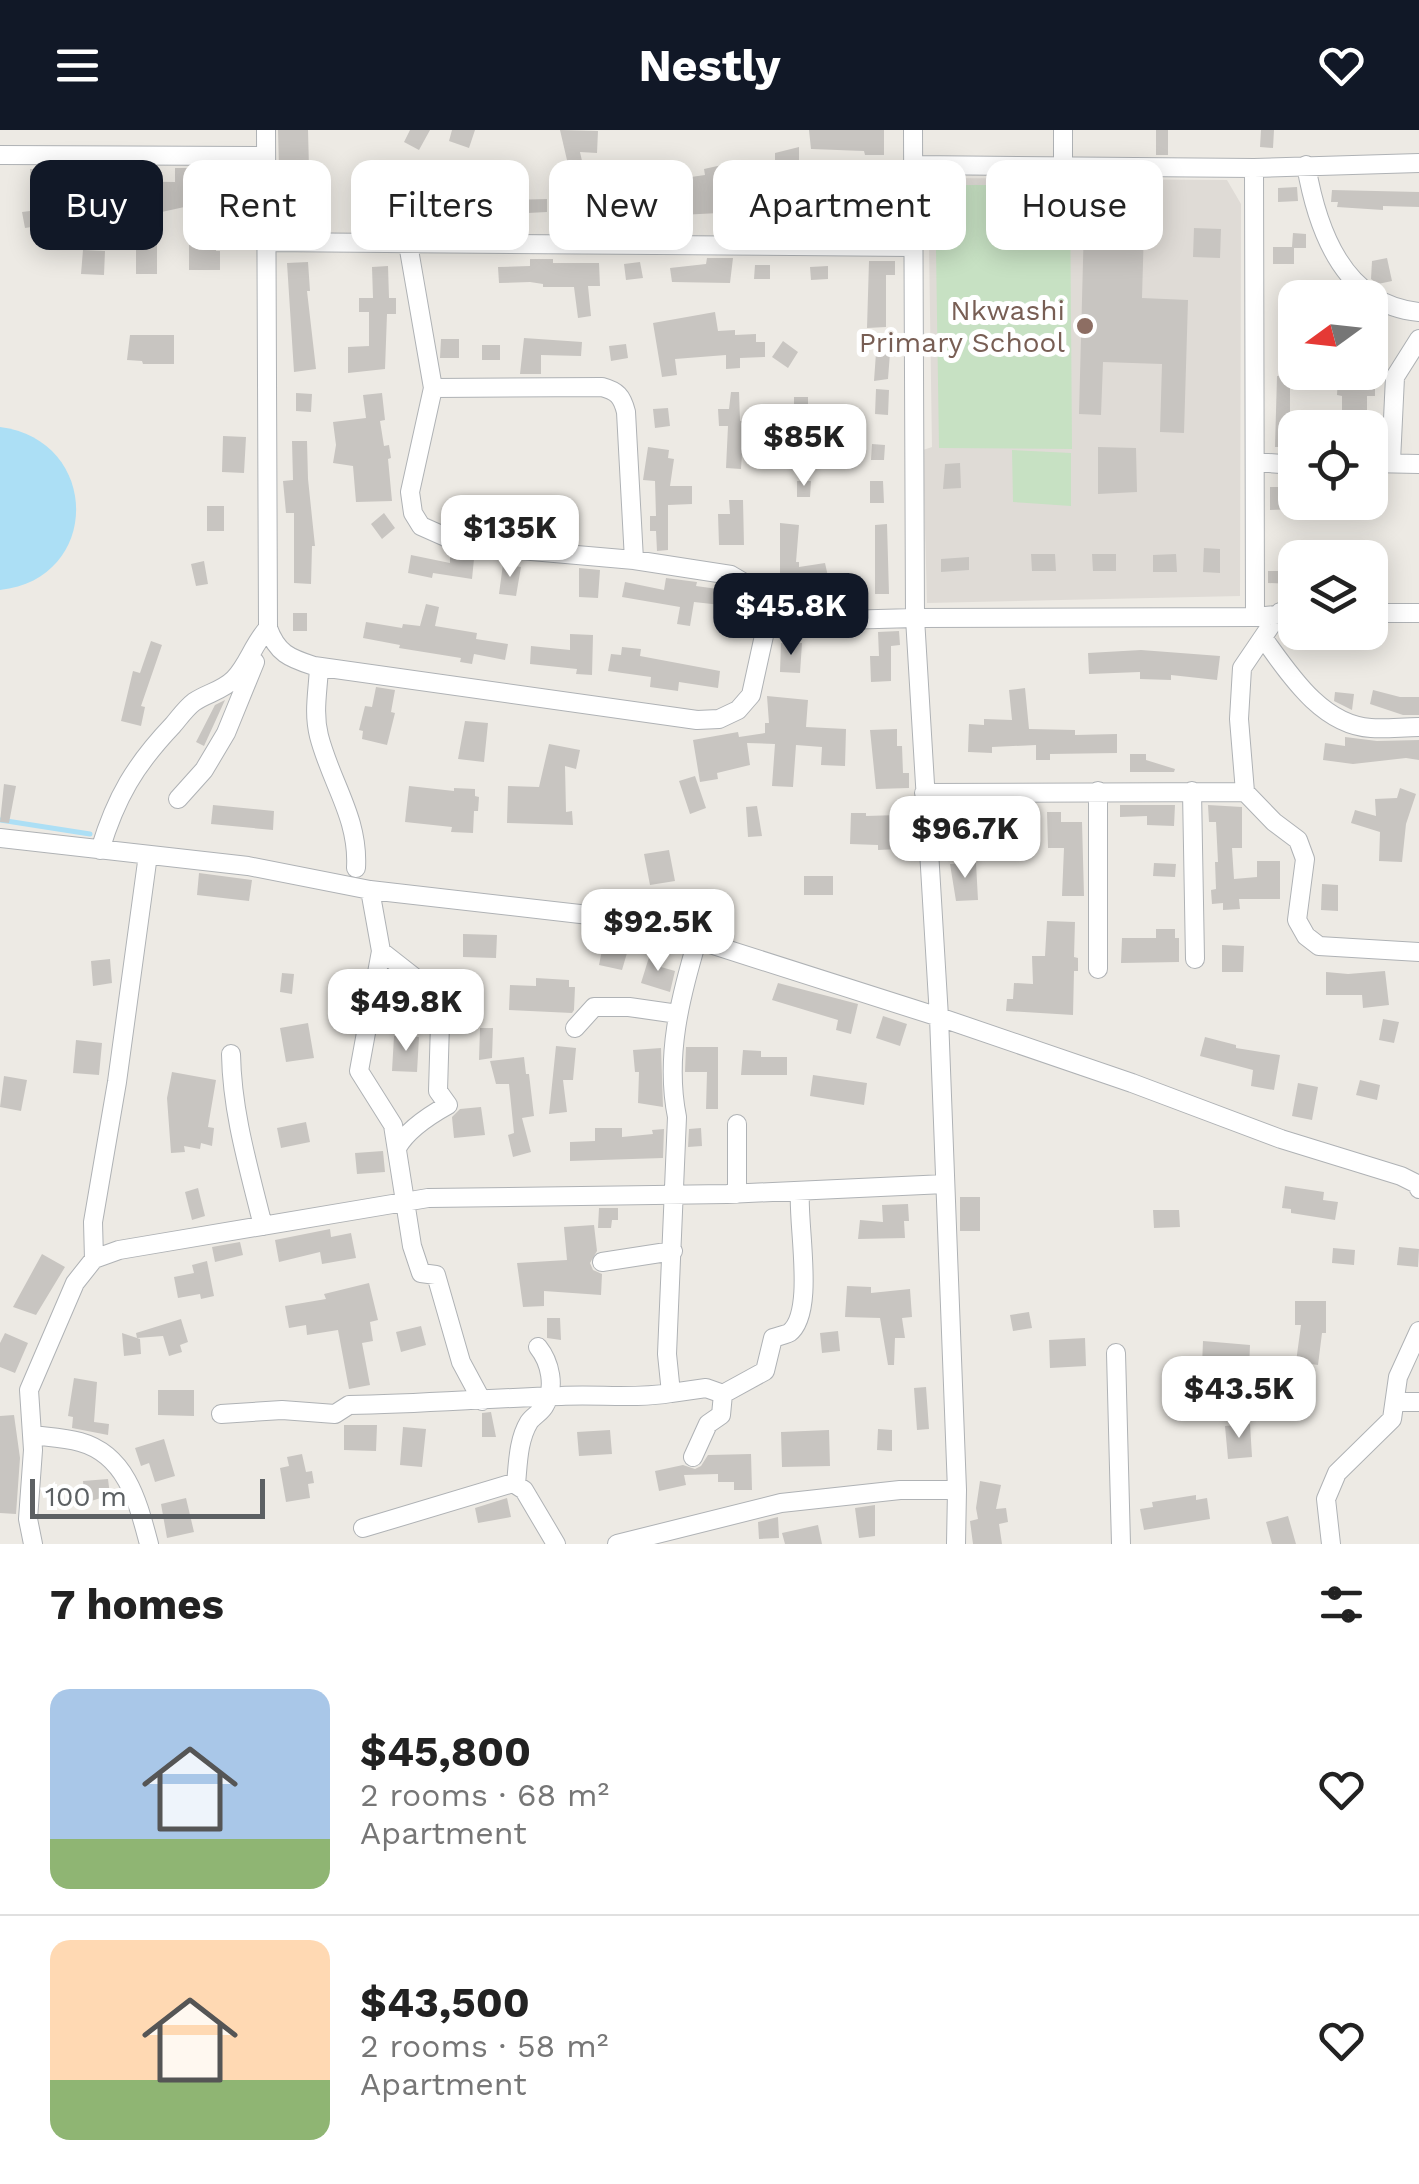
<!DOCTYPE html>
<html lang="en">
<head>
<meta charset="utf-8">
<style>
  body { margin:0; font-family:"Work Sans",sans-serif; background:#f6f6f6; color:#222; height:100vh; display:flex; flex-direction:column; font-size:38px; white-space:nowrap }
  * { box-sizing:border-box; margin:0 }
  p { font-size:32px; color:#767676 }
  .icon { flex:none; width:55px; height:55px; fill:none; stroke:currentColor; stroke-width:2; stroke-linecap:round; stroke-linejoin:round }
  .map { position:relative; height:1414px; overflow:hidden }
  .sheet { display:flex; flex-direction:column; background:#fff; flex:1 }
  .sheet>* { flex:none }
  .banner { position:absolute; left:30px; top:30px; width:1360px; height:90px; display:flex; gap:20px }
  .needle { width:65px; rotate:255deg }
  .tools { position:absolute; left:1278px; top:150px; display:grid; gap:20px }
  .tools a { display:grid; place-items:center; width:110px; height:110px; border-radius:20px; background:#fff; box-shadow:0 5px 25px #0003; font-size:50px }
  .scale { position:absolute; left:30px; bottom:25px; width:235px; box-sizing:border-box; padding-left:10px; border:5px solid #5c6063; border-top:0; font-size:28px; line-height:35px; white-space:nowrap; color:#5c6063; -webkit-text-stroke:8px #fff; paint-order:stroke }
  .price { position:absolute; translate:-50% -85px; padding:0 22px; border-radius:20px; background:#fff; color:#222; font-size:32px; line-height:65px; filter:drop-shadow(0 2px 5px #0008) }
  .price::after { content:''; position:absolute; left:50%; top:60px; width:30px; height:22px; margin-left:-15px; background:inherit; clip-path:polygon(0 0,100% 0,50% 100%) }
  .price.active { background:#111827; color:#fff }
  ul { padding:0; list-style:none }
  li { display:flex; align-items:center; gap:30px; height:250px; padding:0 50px }
  li+li { border-top:2px solid #e0e0e0 }
  li span { display:grid; place-items:center; flex:none; width:280px; height:200px; border-radius:20px; color:#555 }
  li>.icon { margin-inline-start:auto }
  span .icon { width:120px; height:120px; fill:#fffc; stroke-width:1 }
  li b { font-size:42px }
  h2 { display:flex; justify-content:space-between; align-items:center; height:120px; padding:0 50px; font-size:42px }
  .chip { padding:0 35px; border-radius:20px; background:#fff; box-shadow:0 5px 25px #0003; font-size:35px; line-height:90px }
  .chip.active { background:#111827; color:#fff }
  header { display:flex; justify-content:space-between; align-items:center; height:130px; padding:0 50px; background:#111827; color:#fff; font-size:45px; font-weight:700 }
  .map>svg:first-child { display:block }
  .education { fill:#dfdbd6 }
  .green { fill:#c7e1c3 }
  .water { fill:#acdff5 }
  .lines { fill:none; stroke-linecap:round; stroke-linejoin:round }
  .stream { stroke:#acdff5; stroke-width:5 }
  .building { fill:#c8c5c1 }
  .street-casing { stroke:#afb2b5; stroke-width:20 }
  .street { stroke:#fff; stroke-width:18 }
  .education-dot { fill:#8d6e63; stroke:#fff; stroke-width:4 }
  .labels { text-anchor:middle; dominant-baseline:central; stroke-width:10; stroke-linejoin:round; paint-order:stroke }
  .education-label { font-size:28px; fill:#785e54; stroke:#fff; text-anchor:end }
</style>
</head>
<body>
<header><svg class="icon" aria-label="menu" viewBox="0 0 24 24"><path d="M4 6h16M4 12h16M4 18h16"/></svg>Nestly<svg class="icon" aria-label="heart" viewBox="0 0 24 24"><path d="M12 20l-8-8c-3-5 5-10 8-4 3-6 11-1 8 4z"/></svg></header>
<div class="map">
<svg width="1419" height="1414" viewBox="0 0 1419 1414">
  <rect width="100%" height="100%" fill="#edeae4"/>
  <!-- education -->
  <path class="education" d="M928 48 1227 50 1241 74 1240 466 927 473 923 320 932 317Z"/>
  <!-- green -->
  <path class="green" d="M935 55H1070L1072 319 939 318Z
    M1012 320 1071 323V376L1013 372Z"/>
  <!-- water -->
  <path class="water" d="M0 297C101 310 102 449 0 460Z"/>
  <g class="lines">
    <!-- stream -->
    <path class="stream" d="M0 690 90 704"/>
  </g>
  <!-- building -->
  <path class="building" d="M278 0H308L309 38H279Z
    M410 0H430L419 20 404 12Z
    M452 0H475L469 18 449 11Z
    M560 0 598 1 597 23 580 22 584 40 570 43Z
    M809 0H884V25H865L864 21 811 19Z
    M1156 0H1168V25H1156Z
    M1261 0H1274L1273 18 1260 17Z
    M799 17V48H789L790 72H819V61L856 60V64L890 68 889 83 856 81 849 90H835L834 83 756 85V72H771V36H775V23Z
    M722 35 725 46 717 48 719 83 680 85 681 92 666 93 665 86 649 87V83L617 86 616 73 687 67 684 48 705 45 704 39Z
    M175 38H220L216 121H220V140H189V76L157 83V144H136V74L111 73V51L175 52Z
    M30 39H49V74L83 76 82 98 57 97 58 93 25 98 22 82 30 81Z
    M1297 57 1298 71 1278 72V58Z
    M460 59 461 79H455L456 85 438 86 437 81 399 83V68L436 67V61Z
    M1332 60 1419 62V77L1383 76V80L1337 77 1338 72H1331Z
    M308 62 310 81 293 83 292 63Z
    M483 65 507 67V70L547 69V82L506 84V87L481 85Z
    M356 67H374V82L356 83Z
    M588 69 590 84 573 86 570 71Z
    M1084 94 1144 98 1142 168 1188 170 1184 303 1160 302 1162 234 1103 232 1101 285 1079 284Z
    M1194 98 1221 99 1220 128 1193 127Z
    M1293 103 1306 104V118H1294V134H1273V117H1292Z
    M83 120 105 121 104 145 81 144Z
    M707 128H733L730 153 672 152 670 138 706 134Z
    M1387 128 1392 151 1378 154 1371 149 1372 131Z
    M530 129H553V133H599L600 156H588L591 186 578 188 574 157H543V154L530 152 499 153 498 137 530 136Z
    M869 131H895V145H886V197L867 198Z
    M308 132 310 161H307L316 239 294 242 287 133Z
    M640 132 643 148 626 150 624 134Z
    M755 135H770V149H754Z
    M388 136 389 168H396V184H387L385 239 348 243V217L369 216V182H359V168H373L372 137Z
    M828 136V149L811 150 810 137Z
    M1280 165H1293L1294 181 1281 182Z
    M715 182 718 201 735 200V205L756 204V212H765V227L740 228V238L726 239V225L675 229 677 245 662 247 653 193Z
    M130 205H174V234H143L142 231 127 230Z
    M524 208 582 212 581 226 541 225V244H520Z
    M441 209H459V228H440Z
    M783 211 798 222 788 238 772 227Z
    M626 214 628 228 611 231 609 216Z
    M482 215H500V230H482Z
    M876 223H890L888 249 874 251Z
    M1338 245 1375 246V266H1367V298H1342V266L1337 265Z
    M1277 246 1290 247V317H1275Z
    M876 259 889 260 888 285 875 284Z
    M731 262H739L740 291 756 288 759 305 743 308 741 339 726 338 728 296H719L718 279H729Z
    M296 263 312 264 311 282 296 281Z
    M382 263 385 290 380 291 384 316 389 315 391 328 388 329 392 371 356 372 353 336 333 333 336 315 333 292 366 288 363 265Z
    M794 267H808V286L794 285Z
    M668 278 670 296 655 298 653 279Z
    M223 306 246 307 244 343 222 342Z
    M292 311H307L308 349 315 416H312L311 454 294 453V383H286L283 351 293 350Z
    M872 314 885 315 884 330H871Z
    M648 317 669 320 668 328 674 329 670 356H692V374L668 375V420L657 421 656 401H650V386H656L655 351 643 350Z
    M1098 317 1136 318 1137 362 1098 364Z
    M960 333 961 358 943 359 945 334Z
    M797 351H811L810 367H797Z
    M870 351H883L884 373H870Z
    M1270 357H1295V379L1270 380Z
    M729 370H743L744 415H719L718 384H730Z
    M207 376H224V401H207Z
    M384 383 395 398 382 409 371 394Z
    M780 393 799 395 796 432H799V437L825 433 833 469 813 471 811 457H780Z
    M887 394 889 464H875V395Z
    M1204 418 1220 419V443L1203 442Z
    M1031 424H1055L1056 441H1032Z
    M1092 424H1116V441H1093Z
    M1176 424 1177 442H1153V425Z
    M411 425 450 433V426L474 429 472 449 433 443 432 448 408 443Z
    M969 427V440L941 442V429Z
    M204 431 208 454 196 456 191 434Z
    M503 434 521 437 516 466 499 464Z
    M1370 437H1384V451H1370Z
    M579 438 600 440 598 468 579 467Z
    M1268 441H1295L1294 454 1268 453Z
    M666 448 697 452 696 456 732 461 730 476 694 472 690 496 677 494 680 477 622 467 625 452 664 460Z
    M426 474 439 477 435 496 477 503 476 509 508 514 505 530 474 524 472 534 460 532 461 528 399 518 400 515 363 508 366 492 402 498 403 494 420 496Z
    M293 483H307V501H293Z
    M899 501 900 515 891 516V551L871 552 870 526H879L878 502Z
    M570 504 593 505 592 545 576 544 577 539 530 534 531 516 570 520Z
    M151 511 162 515 141 576 145 577 141 596 121 591 133 541 140 543Z
    M781 513H802L800 543 780 542Z
    M622 517 641 519 640 526 720 541 718 558 679 552 678 561 650 557 651 547 608 541 611 524 621 525Z
    M1141 520 1220 526 1217 550 1171 545V550L1140 549V542L1089 544 1088 523Z
    M376 557 395 560 391 582 395 583 387 615 362 609 363 601 359 600 365 576 372 577Z
    M1025 558 1029 599 1075 600V605L1117 604V623L1050 624V630H1036V615L992 617V623L968 622 969 594 984 595V589L1012 590 1009 560Z
    M1373 560 1400 567H1419V585H1403L1370 574Z
    M1335 562 1354 564 1352 580 1334 571Z
    M767 566 808 570 806 597 846 599 845 636 821 635 822 617 796 615 793 657 772 656 775 614 747 613 750 635 717 643 718 649 700 652 693 610 738 602 739 607 765 603V593H769Z
    M225 570 204 616 196 612 215 575Z
    M465 591 488 593 484 632 458 629Z
    M897 599V616H902L903 643H909V658L876 659 870 600Z
    M1345 607 1377 611 1419 610V630L1406 628 1353 634 1323 630 1325 613 1345 616Z
    M549 614 580 620 576 639 565 636 566 682 572 681 573 695 507 693 508 656 539 657Z
    M1130 624H1146V630L1175 639 1174 642H1130Z
    M695 646 706 678 690 684 679 651Z
    M4 654 16 656 9 693 0 692Z
    M409 656 454 661V658L475 659V666L479 667 478 681H474L473 703 451 702 452 697 405 692Z
    M1400 658 1416 664 1406 694 1402 732 1379 731 1380 702 1351 693 1355 680 1376 686 1375 669 1397 668Z
    M213 675 274 681 273 700 211 694Z
    M976 675 978 693 954 695 953 676Z
    M1120 675H1175L1174 696 1147 695V686L1120 687Z
    M1208 675 1242 677V718H1232L1234 749 1257 747V731H1280V769H1239L1240 779 1223 780V773L1212 774 1211 760 1216 759 1215 732H1218L1216 692H1209Z
    M757 676 762 706 748 707 746 677Z
    M1047 682H1061V692H1082L1084 766H1062L1064 718H1048Z
    M851 683H866V686L898 685V692H904V705H899V719L878 720V715L850 714Z
    M669 720 675 751 650 755 644 724Z
    M976 733 978 770 956 771 950 734Z
    M1154 733 1176 734 1175 747 1153 746Z
    M199 743 252 750 249 771 197 765Z
    M804 746H833V765H804Z
    M1322 754 1338 755V781L1321 780Z
    M1047 791 1075 792 1074 827 1078 828V841H1074L1073 885 1006 881 1007 869H1013L1014 853 1033 854 1032 826H1045Z
    M1156 799H1175V808H1179V832L1121 833 1122 808H1156Z
    M606 800 632 806 622 840 599 835Z
    M463 804 497 805 496 828 463 827Z
    M1222 815 1244 816 1243 842H1222Z
    M650 824 664 829 661 837 675 841 670 862 641 853Z
    M110 829 112 853 93 856 91 831Z
    M1385 841 1389 875 1363 878 1362 865H1326V842L1348 844Z
    M282 843 294 844 292 864 280 862Z
    M536 848 569 850V857H575L574 880 572 883 509 880 510 855 536 856Z
    M449 852 478 853V879H449Z
    M778 853 858 874 851 904 836 900 838 890 772 870Z
    M883 886 907 894 900 916 876 908Z
    M1383 889 1399 892 1394 913 1379 910Z
    M308 893 314 928 286 932 280 898Z
    M480 898H493L492 928 479 930Z
    M394 906 419 907 417 942 392 941Z
    M1205 907 1236 915V918L1280 925 1274 960 1251 956 1253 940 1200 926Z
    M76 910 102 913 99 945 73 943Z
    M556 916 576 918 573 950H563L567 982 549 984Z
    M686 917H718V979H706L707 942H685Z
    M661 918 663 977 638 973 639 942H635L633 920Z
    M743 920 761 921V927H787V945H741Z
    M524 927 526 944H529L534 986 522 988 531 1022 513 1027 508 1005 514 1003 509 954H496L490 931Z
    M172 942 216 950 208 997 214 998 212 1016 201 1013 200 1019 184 1016 185 1022 171 1023 167 968Z
    M813 945 867 953 864 975 810 966Z
    M4 946 27 950 21 981 0 977Z
    M1360 950 1380 955 1377 970 1356 965Z
    M1298 953 1318 957 1312 990 1292 986Z
    M481 977 485 1005 454 1008 452 987 460 979Z
    M306 992 310 1012 281 1018 277 998Z
    M595 998H622V1007L653 1004 652 1000 664 999 663 1028 570 1031V1012L595 1011Z
    M701 998 702 1016 688 1017 689 999Z
    M383 1021 385 1042 357 1044 355 1023Z
    M1285 1056 1324 1062 1323 1070 1338 1072 1335 1090 1291 1083V1079L1282 1078Z
    M198 1058 205 1086 192 1090 185 1062Z
    M960 1067H980V1101H960Z
    M908 1074 909 1091H904L905 1108 858 1109 860 1090 883 1092 882 1075Z
    M599 1078H618V1090H612L611 1098H598Z
    M1153 1080H1179L1180 1097 1154 1098Z
    M594 1095 597 1121 590 1133 593 1140 602 1144 601 1165 544 1161V1176L523 1177 517 1133 567 1130 564 1097Z
    M330 1099 331 1107 351 1103 356 1128 322 1134 320 1122 279 1132 275 1110Z
    M240 1112 243 1125 215 1132 212 1117Z
    M1399 1117 1419 1119 1418 1137 1397 1135Z
    M1333 1118 1355 1120 1354 1135 1332 1133Z
    M42 1124 65 1137 36 1185 13 1177Z
    M207 1131 214 1166 201 1169 200 1164 178 1168 174 1147 194 1143 192 1135Z
    M369 1153 378 1190 370 1192 373 1211 362 1213 370 1255 349 1259 338 1200 307 1205 306 1195 289 1198 285 1176 326 1169 324 1164Z
    M847 1156 871 1157V1163L910 1159 912 1187 902 1188 905 1208H895L894 1235H888L880 1188 845 1187Z
    M1295 1171H1326V1203H1322L1318 1235 1296 1232 1301 1195H1295Z
    M1029 1182 1032 1198 1013 1201 1010 1185Z
    M547 1188H560L561 1210 547 1208Z
    M181 1189 188 1212 180 1215 182 1222 169 1226 163 1206 137 1208 136 1203Z
    M421 1196 426 1215 401 1222 396 1202Z
    M838 1201 840 1221 822 1223 820 1203Z
    M5 1203 28 1213 15 1243 0 1237V1213Z
    M122 1203 140 1209 141 1224 124 1226Z
    M1085 1208 1086 1236 1050 1238 1049 1210Z
    M1203 1211 1250 1215 1249 1239 1202 1236Z
    M74 1248 97 1252 94 1292 109 1294 108 1305 72 1298 73 1287 68 1286Z
    M926 1257 929 1299 917 1300 914 1258Z
    M158 1260H194V1286L158 1285Z
    M491 1282 496 1307H482V1283Z
    M14 1285 20 1328 16 1384 0 1383V1286Z
    M1250 1294 1252 1327 1228 1329 1225 1296Z
    M344 1295H377L376 1321 344 1320Z
    M403 1297 426 1299 422 1337 400 1335Z
    M878 1299 892 1300V1321L877 1320Z
    M610 1300 612 1324 579 1326 577 1302Z
    M829 1300 830 1336 782 1337 781 1302Z
    M164 1309 175 1346 155 1352 149 1333 141 1336 135 1318Z
    M302 1324 306 1342 312 1341 314 1353 308 1354 310 1368 286 1372 280 1338 289 1336 287 1327Z
    M751 1324 752 1360H734V1352H718V1344L684 1345 686 1355 659 1361 655 1341 683 1335 695 1339 701 1336 708 1325Z
    M108 1349 110 1365 85 1373 83 1351Z
    M980 1351 1001 1355 996 1379 1006 1378 1008 1392 999 1394 1002 1414H973L970 1391 978 1389 976 1378Z
    M1196 1365V1370L1207 1368 1210 1389 1144 1400 1140 1379 1153 1377 1152 1372Z
    M186 1368 194 1402 167 1408 161 1374Z
    M507 1368 511 1387 478 1393 475 1378Z
    M875 1375V1406L859 1408 855 1378Z
    M1288 1386 1296 1414H1272L1266 1392Z
    M778 1387 779 1408 759 1409 758 1392Z
    M818 1395 822 1414H785L782 1403Z"/>
  <g class="lines">
    <defs>
      <path id="street" d="M266 0 268 498C277 523 289 528 314 536L697 590 719 589 738 580 751 565 767 492 760 471 748 455 731 445 634 430 507 419 448 408 421 396 413 383 410 362 433 258 408 114
        M913 0 915 488 939 887 957 1360 956 1414
        M1063 0V37
        M0 25 266 26
        M914 35 1254 38 1419 33
        M1306 35C1317 99 1343 175 1419 182
        M1254 38 1255 487
        M264 112 913 117
        M433 258 602 257C617 261 622 266 626 282L634 430
        M1391 331 1395 247 1419 209
        M1255 332 1295 335
        M1370 333 1419 334
        M1370 483H1419
        M767 492 915 488 1255 487 1295 483
        M1264 509C1290 545 1322 595 1371 598 1387 599 1403 597 1419 597
        M319 537C318 561 313 582 319 606 331 653 359 688 356 738
        M1192 661 1195 829
        M1245 662 1274 692 1298 710 1305 729 1297 790 1306 806 1319 816 1419 822
        M924 663 1245 662 1239 589 1242 538 1280 482
        M178 669 204 640 226 603 255 532
        M0 708 248 736 370 760 615 788 710 814 939 887 1132 953 1281 1009 1401 1046 1417 1054 1419 1059
        M100 720C116 667 135 635 173 595 179 588 186 578 194 572 207 563 222 561 234 549 248 535 253 514 268 498
        M370 760 381 821 359 941 393 995 412 1116 421 1143 436 1145 461 1232 482 1271
        M381 821 418 850 427 878 440 893 438 961 448 975C430 985 407 1000 397 1018
        M1098 839V661
        M575 898 594 877H629L678 884
        M231 924C232 983 249 1039 263 1096
        M737 1064V994
        M94 1129 93 1092 117 952 147 732
        M602 1132 673 1121
        M1116 1223 1121 1414
        M671 1263 706 1258 723 1264 765 1241 773 1208C775 1207 788 1204 789 1203 816 1183 797 1094 800 1061
        M1396 1272H1419
        M221 1284 282 1280 335 1284 349 1275C420 1274 490 1268 561 1266 598 1264 634 1269 671 1263L667 1224 677 987C665 927 680 868 697 811
        M32 1305C47 1307 65 1308 80 1312 127 1325 138 1373 149 1414
        M693 1327 708 1294 721 1285 723 1264
        M516 1354C518 1334 518 1310 529 1292 533 1286 542 1282 545 1275 556 1257 550 1232 538 1217
        M363 1398 513 1353 524 1360 556 1414
        M33 1414 28 1389 33 1320 29 1260 75 1153 94 1129 119 1120 428 1068 727 1064 945 1054
        M617 1414 781 1373 900 1360H957
        M1331 1414 1326 1369 1337 1343 1392 1289 1398 1247 1419 1201"/>
    </defs>
    <!-- street casing -->
    <use href="#street" class="street-casing"/>
    <!-- street -->
    <use href="#street" class="street"/>
  </g>
  <!-- markers -->
  <circle class="education-dot" cx="1085" cy="196" r="10"/>
  <g class="labels">
    <!-- education labels -->
    <g class="education-label">
      <text x="1065" y="180">Nkwashi<tspan x="1065" dy="32">Primary School</tspan></text>
    </g>
  </g>
</svg>
<div class="tools">
<a><svg class="needle" viewBox="-14 -14 28 28"><path d="M0-13l5 13h-10z" fill="#e53935"/><path d="M0 13l5-13h-10z" fill="#767676"/></svg></a>
<a><svg class="icon" aria-label="locate" viewBox="0 0 24 24"><circle cx="12" cy="12" r="6"/><path d="M12 2v4M12 18v4M2 12h4M18 12h4"/></svg></a>
<a><svg class="icon" aria-label="layers" viewBox="0 0 24 24"><path d="M12 4l9 5-9 5-9-5zM3 14l9 5 9-5"/></svg></a>
</div>
<div class="scale">100 m</div>
<b class="price" style="left:804px;top:359px">$85K</b>
<b class="price" style="left:510px;top:450px">$135K</b>
<b class="price active" style="left:791px;top:528px">$45.8K</b>
<b class="price" style="left:965px;top:751px">$96.7K</b>
<b class="price" style="left:658px;top:844px">$92.5K</b>
<b class="price" style="left:406px;top:924px">$49.8K</b>
<b class="price" style="left:1239px;top:1311px">$43.5K</b>
<div class="banner">
<a class="chip active">Buy</a>
<a class="chip">Rent</a>
<a class="chip">Filters</a>
<a class="chip">New</a>
<a class="chip">Apartment</a>
<a class="chip">House</a>
</div>
</div>
<section class="sheet">
<h2>7 homes<svg class="icon" aria-label="filters" viewBox="0 0 24 24"><path d="M4 7h16M4 17h16"/><circle cx="9" cy="7" r="2"/><circle cx="15" cy="17" r="2"/></svg></h2>
<ul>
<li><span style="background:linear-gradient(#a9c7e8 75%,#8fb573 0)"><svg class="icon" aria-label="home" viewBox="0 0 24 24"><path d="M3 11l9-7 9 7M6 9v11h12V9"/></svg></span><div><b>$45,800</b><p>2 rooms · 68 m²</p><p>Apartment</p></div><svg class="icon" aria-label="heart" viewBox="0 0 24 24"><path d="M12 20l-8-8c-3-5 5-10 8-4 3-6 11-1 8 4z"/></svg></li>
<li><span style="background:linear-gradient(#ffd9b3 70%,#8fb573 0)"><svg class="icon" aria-label="home" viewBox="0 0 24 24"><path d="M3 11l9-7 9 7M6 9v11h12V9"/></svg></span><div><b>$43,500</b><p>2 rooms · 58 m²</p><p>Apartment</p></div><svg class="icon" aria-label="heart" viewBox="0 0 24 24"><path d="M12 20l-8-8c-3-5 5-10 8-4 3-6 11-1 8 4z"/></svg></li>
</ul>
</section>
</body>
</html>
